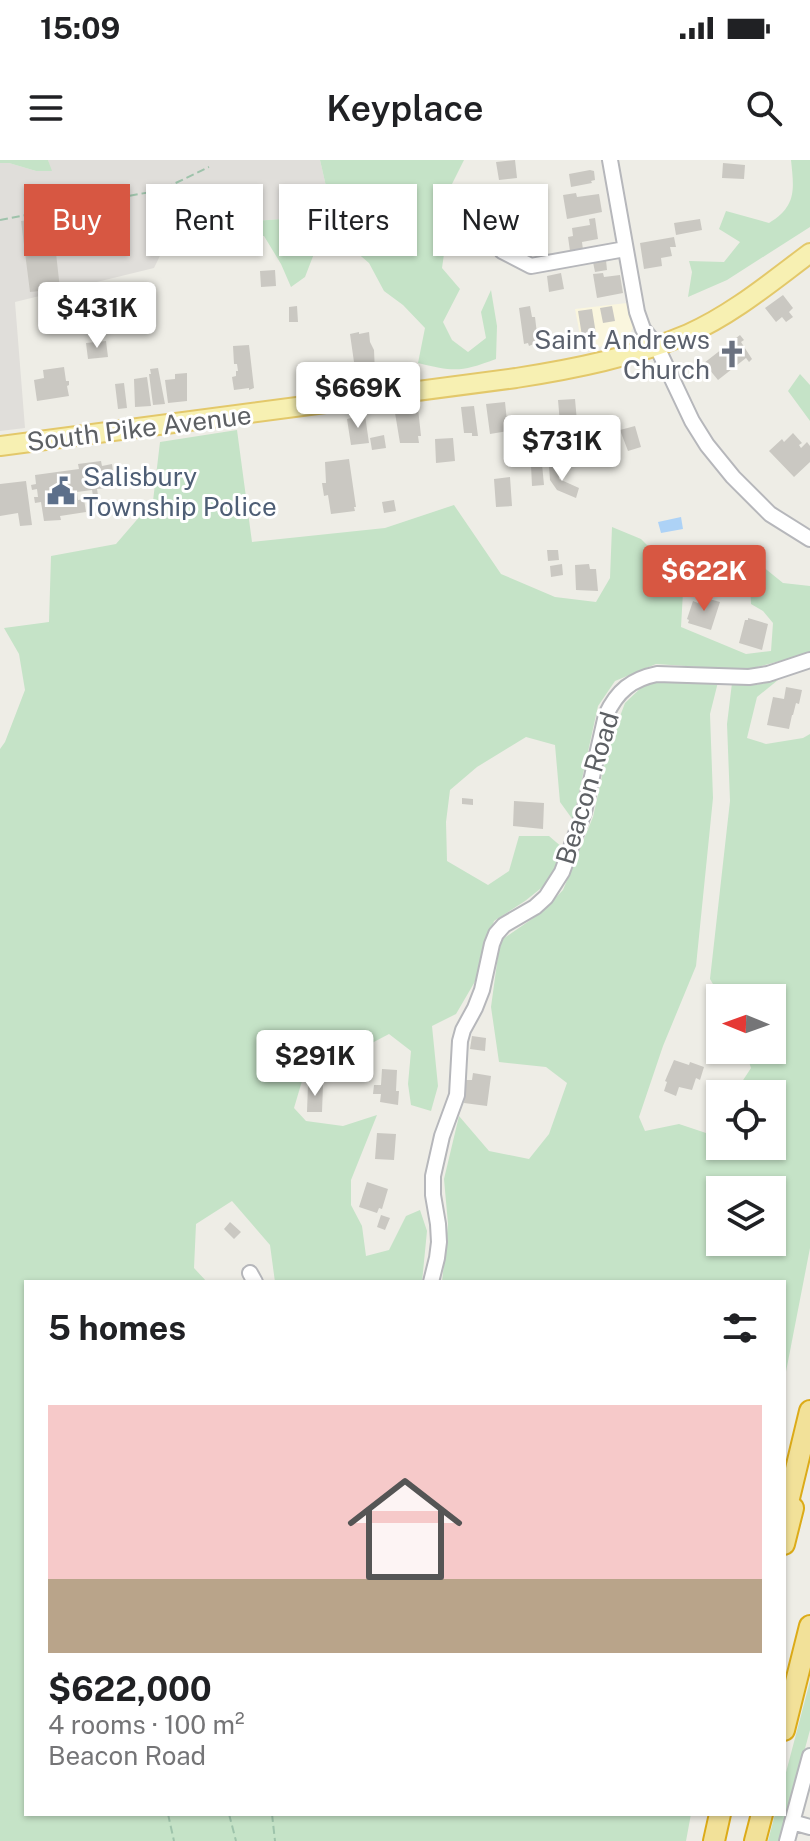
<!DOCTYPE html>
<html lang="en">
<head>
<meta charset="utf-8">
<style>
  body { margin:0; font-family:"Public Sans",sans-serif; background:#f2f2f2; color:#202124; height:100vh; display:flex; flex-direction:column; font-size:30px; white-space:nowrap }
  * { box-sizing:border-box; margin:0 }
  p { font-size:26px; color:#757577 }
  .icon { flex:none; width:44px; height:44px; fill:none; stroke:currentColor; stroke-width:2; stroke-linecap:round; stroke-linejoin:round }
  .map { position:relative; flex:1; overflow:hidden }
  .drawer { position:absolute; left:24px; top:1120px; width:762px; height:536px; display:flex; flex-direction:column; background:#fff; border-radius:0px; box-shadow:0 2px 6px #0004 }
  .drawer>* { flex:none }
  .top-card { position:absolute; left:24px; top:24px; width:762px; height:72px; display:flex; gap:16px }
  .needle { width:52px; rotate:271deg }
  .controls { position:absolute; left:706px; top:824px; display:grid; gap:16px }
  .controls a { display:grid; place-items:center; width:80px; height:80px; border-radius:0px; background:#fff; box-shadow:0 2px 6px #0004; font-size:40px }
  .price { position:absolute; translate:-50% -68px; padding:0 18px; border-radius:8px; background:#fff; color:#222; font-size:26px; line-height:52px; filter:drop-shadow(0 2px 4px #0008) }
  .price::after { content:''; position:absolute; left:50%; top:48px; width:24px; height:18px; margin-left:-12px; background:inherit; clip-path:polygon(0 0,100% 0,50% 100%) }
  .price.selected { background:#d75742; color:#fff }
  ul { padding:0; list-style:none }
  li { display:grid; align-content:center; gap:16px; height:424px; padding:0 24px }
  li span { display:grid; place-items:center; height:248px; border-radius:0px; color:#555 }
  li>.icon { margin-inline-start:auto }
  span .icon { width:144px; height:144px; fill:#fffc; stroke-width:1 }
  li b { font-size:34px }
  h2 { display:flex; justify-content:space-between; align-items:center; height:96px; padding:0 24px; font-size:34px }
  .chip { padding:0 28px; border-radius:0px; background:#fff; box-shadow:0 2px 6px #0004; font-size:28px; line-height:72px }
  .chip.selected { background:#d75742; color:#fff }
  .status { display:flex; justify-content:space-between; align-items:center; height:56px; padding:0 40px; background:#fff; direction:ltr }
  .status svg { height:22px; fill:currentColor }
  header { display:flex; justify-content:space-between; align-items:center; height:104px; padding:0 24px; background:#fff; font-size:36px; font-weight:600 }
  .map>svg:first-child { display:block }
  .commercial { fill:#faf6de }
  .industrial { fill:#e0deda }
  .green { fill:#c5e3c7; fill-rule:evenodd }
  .water { fill:#add2f6 }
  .building { fill:#cac8c2 }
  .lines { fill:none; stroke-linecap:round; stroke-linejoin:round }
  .minor-casing { stroke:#b6b7bb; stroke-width:18 }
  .major-casing { stroke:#e3c86a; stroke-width:22 }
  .highway-casing { stroke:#dcab18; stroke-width:24 }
  .path { stroke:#9ec3ab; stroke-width:2; stroke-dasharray:8 4; stroke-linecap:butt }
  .minor { stroke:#fff; stroke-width:14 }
  .major { stroke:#f7f0b2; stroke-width:18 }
  .highway { stroke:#f2e199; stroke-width:20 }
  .labels { text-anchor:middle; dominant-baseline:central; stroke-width:6; stroke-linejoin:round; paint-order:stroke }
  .worship-label { font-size:26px; fill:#5b616d; stroke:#fff; text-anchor:end }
  .street-label { font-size:26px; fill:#5d6064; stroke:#fff }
  .service-label { font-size:26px; fill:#4e5e75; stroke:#fff; text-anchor:start }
</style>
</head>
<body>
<div class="status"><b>15:09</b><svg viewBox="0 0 49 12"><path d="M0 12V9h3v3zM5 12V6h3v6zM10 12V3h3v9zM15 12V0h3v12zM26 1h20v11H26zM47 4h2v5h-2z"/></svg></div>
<header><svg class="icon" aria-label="menu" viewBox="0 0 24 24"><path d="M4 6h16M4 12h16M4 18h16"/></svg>Keyplace<svg class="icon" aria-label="search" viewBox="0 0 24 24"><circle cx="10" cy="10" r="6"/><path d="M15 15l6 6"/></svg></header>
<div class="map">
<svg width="810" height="1681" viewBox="0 0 810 1681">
  <rect width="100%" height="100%" fill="#eeede6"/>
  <!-- commercial -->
  <path class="commercial" d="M627 143 632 159 633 167 629 177 619 182 583 191 575 149Z"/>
  <!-- industrial -->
  <path class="industrial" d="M48 0H320L331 48 296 58 174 67 154 108 15 142 25 268 0 271V3H9L36 11H51Z"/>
  <!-- green -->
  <path class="green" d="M0 0H48L52 11H36L9 3H0Z
    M320 0H464L449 30V59L442 108 460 129 443 162 452 180 468 192 486 178 481 152 491 130 497 166 496 199C461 212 455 212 418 203L425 168 403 145 384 131 369 103 355 91 334 89 315 91 305 117 291 127 281 104 264 76 196 79 180 96 165 87 174 67 296 58 331 48Z
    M791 0H810V67L727 120 688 137 692 112 689 101 724 102 740 82 719 69 726 51 769 63C797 46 794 29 791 0Z
    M800 214 810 225V261L788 231Z
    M237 270 252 382 385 368 454 345 501 414 555 437 596 442 610 418 612 367 641 379 669 407 683 432 681 467 746 494 771 491 773 463 763 451 751 444 750 422 756 401 783 423 810 426V493L746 510 656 504 615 521 598 546 573 660 560 642 555 585 526 577 477 607 450 630 446 662 447 701 488 725 509 711 519 676H549L563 688 550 721 525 741 494 761 477 818 456 854 432 866 438 926 431 951 411 945 408 924 411 891 389 874 370 884 365 904 302 921 294 948 306 961 343 966 377 955 351 1020V1045L362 1066 366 1096 389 1090 406 1056 420 1050 427 1071 422 1122H275L270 1085 232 1041 196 1064 194 1108 207 1122H26V1654H691L686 1681H0V589L5 582 25 530 19 494 4 468 49 462 51 396 116 384 153 341 160 282Z
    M671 520 718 522 710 554 713 638 696 806 663 886 639 957 645 971 679 964 709 974 720 957V986H772V934H734L751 908 745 890H772V838H721L710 819 730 641 727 564 732 523 755 525 778 520 757 537 747 578 766 584 803 578 810 574V1088L784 1222V1122H442L448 1064 444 1019 459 956 489 991 529 999 549 974 567 923 546 907 499 902 491 847 500 781 542 752 563 730 593 657 608 588 625 543 646 523ZM720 1030H772V1082H720Z
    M810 1521V1570L780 1681H768L775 1654H784V1620Z"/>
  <!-- water -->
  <path class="water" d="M681 357 683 369 661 373 658 362Z"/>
  <!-- building -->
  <path class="building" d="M515 0 517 18 499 20 496 2Z
    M723 3 745 5 744 19 722 18Z
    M590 10 594 11 595 20 591 21 592 23 571 27 569 14Z
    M576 33 577 37 599 34 602 52 567 59 563 35Z
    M527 35 529 46 519 47 518 36Z
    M52 57 60 129 30 132 21 61Z
    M595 58 598 79 582 82 583 90 570 91 568 77 573 76 572 68 590 65 589 59Z
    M700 59 702 70 676 75 674 63Z
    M674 77 676 87H670L672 96 661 98 662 106 644 109 640 83Z
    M606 100 607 110 595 112 593 102Z
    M275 110 276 126 261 127 260 111Z
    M561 113 564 129 549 132 547 116Z
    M603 113 604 117 620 115 623 133 597 138 593 114Z
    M783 135 793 148 789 152 793 157 786 162 782 157 776 162 765 148Z
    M297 146 298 162H289V147Z
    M530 146 532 157H535L538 182 529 186 528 183 524 184 519 148Z
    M612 146 615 161 603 163 600 148Z
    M592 149 596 174 587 178 586 176H582L578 151Z
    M359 172V174L369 172 370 182 374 190 375 213 356 216 350 174Z
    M740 175 744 180 741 182 752 199 749 202 746 198 718 220 704 203Z
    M106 181 108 197 88 199 86 183Z
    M249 185 254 228 249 230V228L234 230 232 217 236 216V211H238L237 204H234L233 186Z
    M64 207 66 221H69V225L67 226 69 236 37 241 34 220 44 218 43 210Z
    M158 208 165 244 153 245 149 214H151L150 209Z
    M187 213V241L168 243 165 220 175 219V214Z
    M147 217 151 246 135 247 134 219Z
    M124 223 127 248 118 249 115 224Z
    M575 239 578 273 561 275 558 240Z
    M505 242 508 271 490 274 486 244Z
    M474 246 478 276H472V273H464L461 247Z
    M418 248 421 276H418L419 283H400L395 253H396V250Z
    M358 254V256L365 255 369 283 351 285 347 259 351 258V255Z
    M635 266 641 287 628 291 620 270Z
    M793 273 802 283 799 285 801 288 807 282 810 286V302L794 317 769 291 782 279 784 282Z
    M384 275 386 288 372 290 370 278Z
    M453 278 455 301 436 303 435 279Z
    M349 299 356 347H354L355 351 331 354 328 335 324 336 322 323H326L325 302Z
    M101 301 102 306 112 304 115 327 97 329 98 335 93 336 92 330 77 332 78 340 84 339 86 352 60 356 61 360 44 361 41 342 35 343 34 337H38L37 329 32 330 31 325 36 324 35 315 79 309 78 304Z
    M542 304 544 325 532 326 531 305Z
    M558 305 559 319 579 328 576 338 557 330 550 320 549 306Z
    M510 317 512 346 496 347 494 319Z
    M26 321 32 365 20 366 18 353 0 356V324Z
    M394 340 396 351 384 353 382 342Z
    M547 390H558L559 400 548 401Z
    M562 404 563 415 551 417 550 406Z
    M589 404 590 409H596L598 431 576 430 575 405Z
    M702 437 720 442 711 470 688 463 689 460 687 459 693 441 698 443Z
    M748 458 768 464 762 490 739 483 745 460H748Z
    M786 527 802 530 799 544 796 543 793 555H792L789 569 767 565 773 537 784 539Z
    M462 638 473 639V645L462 644Z
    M514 641 544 643 543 669 513 666Z
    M472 876 486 878 485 891 470 889Z
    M674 900 689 905 690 902 704 907 700 920 696 918 692 930 679 927 676 936 664 931 667 922 665 921Z
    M382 909 397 910 396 931H399L398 945 380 942 381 934H373L374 925H381Z
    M473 913 491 916 487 946 464 943 466 920H472Z
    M308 925H323L322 952H307Z
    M377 973 396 974 394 1000 375 999Z
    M367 1022 388 1029 382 1049 379 1048 377 1053 359 1047Z
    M381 1055 390 1058 385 1070 377 1067Z
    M230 1062 241 1072 234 1079 224 1069Z"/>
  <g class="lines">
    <defs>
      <path id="minor" d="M610 0 637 152 643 169 656 185 692 261 707 285 733 317 770 354 810 379
        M514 43 496 48 502 91 531 106 625 89
        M250 1113 255 1122
        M431 1122 437 1098 439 1082 438 1064 433 1035V1016L442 976 457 935 460 881 463 870 475 848 482 830 492 784 496 774 504 765 535 747 546 737 562 712 584 652 606 555C617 531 632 519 657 514L749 517 768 514 810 500
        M792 1662 810 1667
        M787 1681 810 1596"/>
      <path id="major" d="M0 286 516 218C574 209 634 197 688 174 733 154 771 122 810 93"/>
      <path id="highway" d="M784 1359 810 1251
        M784 1384 793 1348
        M784 1570 810 1466
        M714 1681 720 1654
        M755 1681 762 1654"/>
    </defs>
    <!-- minor casing -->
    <use href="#minor" class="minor-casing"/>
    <!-- major casing -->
    <use href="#major" class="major-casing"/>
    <!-- highway casing -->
    <use href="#highway" class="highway-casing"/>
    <!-- path -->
    <path class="path" d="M0 60 161 30 209 7
      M168 1654 174 1681
      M229 1654 236 1681
      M272 1654 275 1681"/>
    <!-- minor -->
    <use href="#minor" class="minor"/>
    <!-- major -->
    <use href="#major" class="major"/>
    <!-- highway -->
    <use href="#highway" class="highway"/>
  </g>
  <!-- icons -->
  <defs>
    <symbol id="church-bare" viewBox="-9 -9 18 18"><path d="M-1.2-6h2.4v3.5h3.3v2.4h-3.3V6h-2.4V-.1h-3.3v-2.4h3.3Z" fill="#6b7280" stroke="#fff" stroke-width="2.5" paint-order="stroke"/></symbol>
    <symbol id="civic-bare" viewBox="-9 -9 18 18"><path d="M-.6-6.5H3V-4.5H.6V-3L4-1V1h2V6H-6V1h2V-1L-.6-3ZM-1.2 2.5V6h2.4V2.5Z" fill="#5c6f8a" stroke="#fff" stroke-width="2.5" paint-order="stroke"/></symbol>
  </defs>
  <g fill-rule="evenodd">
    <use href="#church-bare" x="712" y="174" width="40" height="40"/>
    <use href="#civic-bare" x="41" y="311" width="40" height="40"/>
  </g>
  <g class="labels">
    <!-- worship labels -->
    <g class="worship-label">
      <text x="710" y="179">Saint Andrews<tspan x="710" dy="30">Church</tspan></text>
    </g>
    <!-- street labels -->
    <g class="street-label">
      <text transform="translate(139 268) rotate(-7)">South Pike Avenue</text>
      <text transform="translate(587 628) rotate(-73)">Beacon Road</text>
    </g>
    <!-- service labels -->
    <g class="service-label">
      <text x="83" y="316">Salisbury<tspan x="83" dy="30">Township Police</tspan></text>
    </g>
  </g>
</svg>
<div class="controls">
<a><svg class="needle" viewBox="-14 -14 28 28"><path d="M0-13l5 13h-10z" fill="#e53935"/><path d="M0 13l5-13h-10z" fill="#757577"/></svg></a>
<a><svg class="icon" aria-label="locate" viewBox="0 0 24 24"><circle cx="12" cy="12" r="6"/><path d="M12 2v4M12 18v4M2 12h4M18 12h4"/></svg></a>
<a><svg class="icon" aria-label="layers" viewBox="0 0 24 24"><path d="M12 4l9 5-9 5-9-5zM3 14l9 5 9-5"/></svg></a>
</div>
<b class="price" style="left:97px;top:190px">$431K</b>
<b class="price" style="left:358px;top:270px">$669K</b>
<b class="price" style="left:562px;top:323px">$731K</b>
<b class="price selected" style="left:704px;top:453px">$622K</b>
<b class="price" style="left:315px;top:938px">$291K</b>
<div class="top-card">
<a class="chip selected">Buy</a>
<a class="chip">Rent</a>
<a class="chip">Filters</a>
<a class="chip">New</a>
</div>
<section class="drawer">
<h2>5 homes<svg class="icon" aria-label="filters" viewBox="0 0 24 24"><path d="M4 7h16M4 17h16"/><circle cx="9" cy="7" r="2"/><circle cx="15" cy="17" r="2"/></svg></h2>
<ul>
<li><span style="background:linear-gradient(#f6c9c9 70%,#b9a48a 0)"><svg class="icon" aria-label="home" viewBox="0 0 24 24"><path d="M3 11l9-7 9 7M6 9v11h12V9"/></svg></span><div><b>$622,000</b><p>4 rooms · 100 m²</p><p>Beacon Road</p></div></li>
</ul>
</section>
</div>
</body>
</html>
